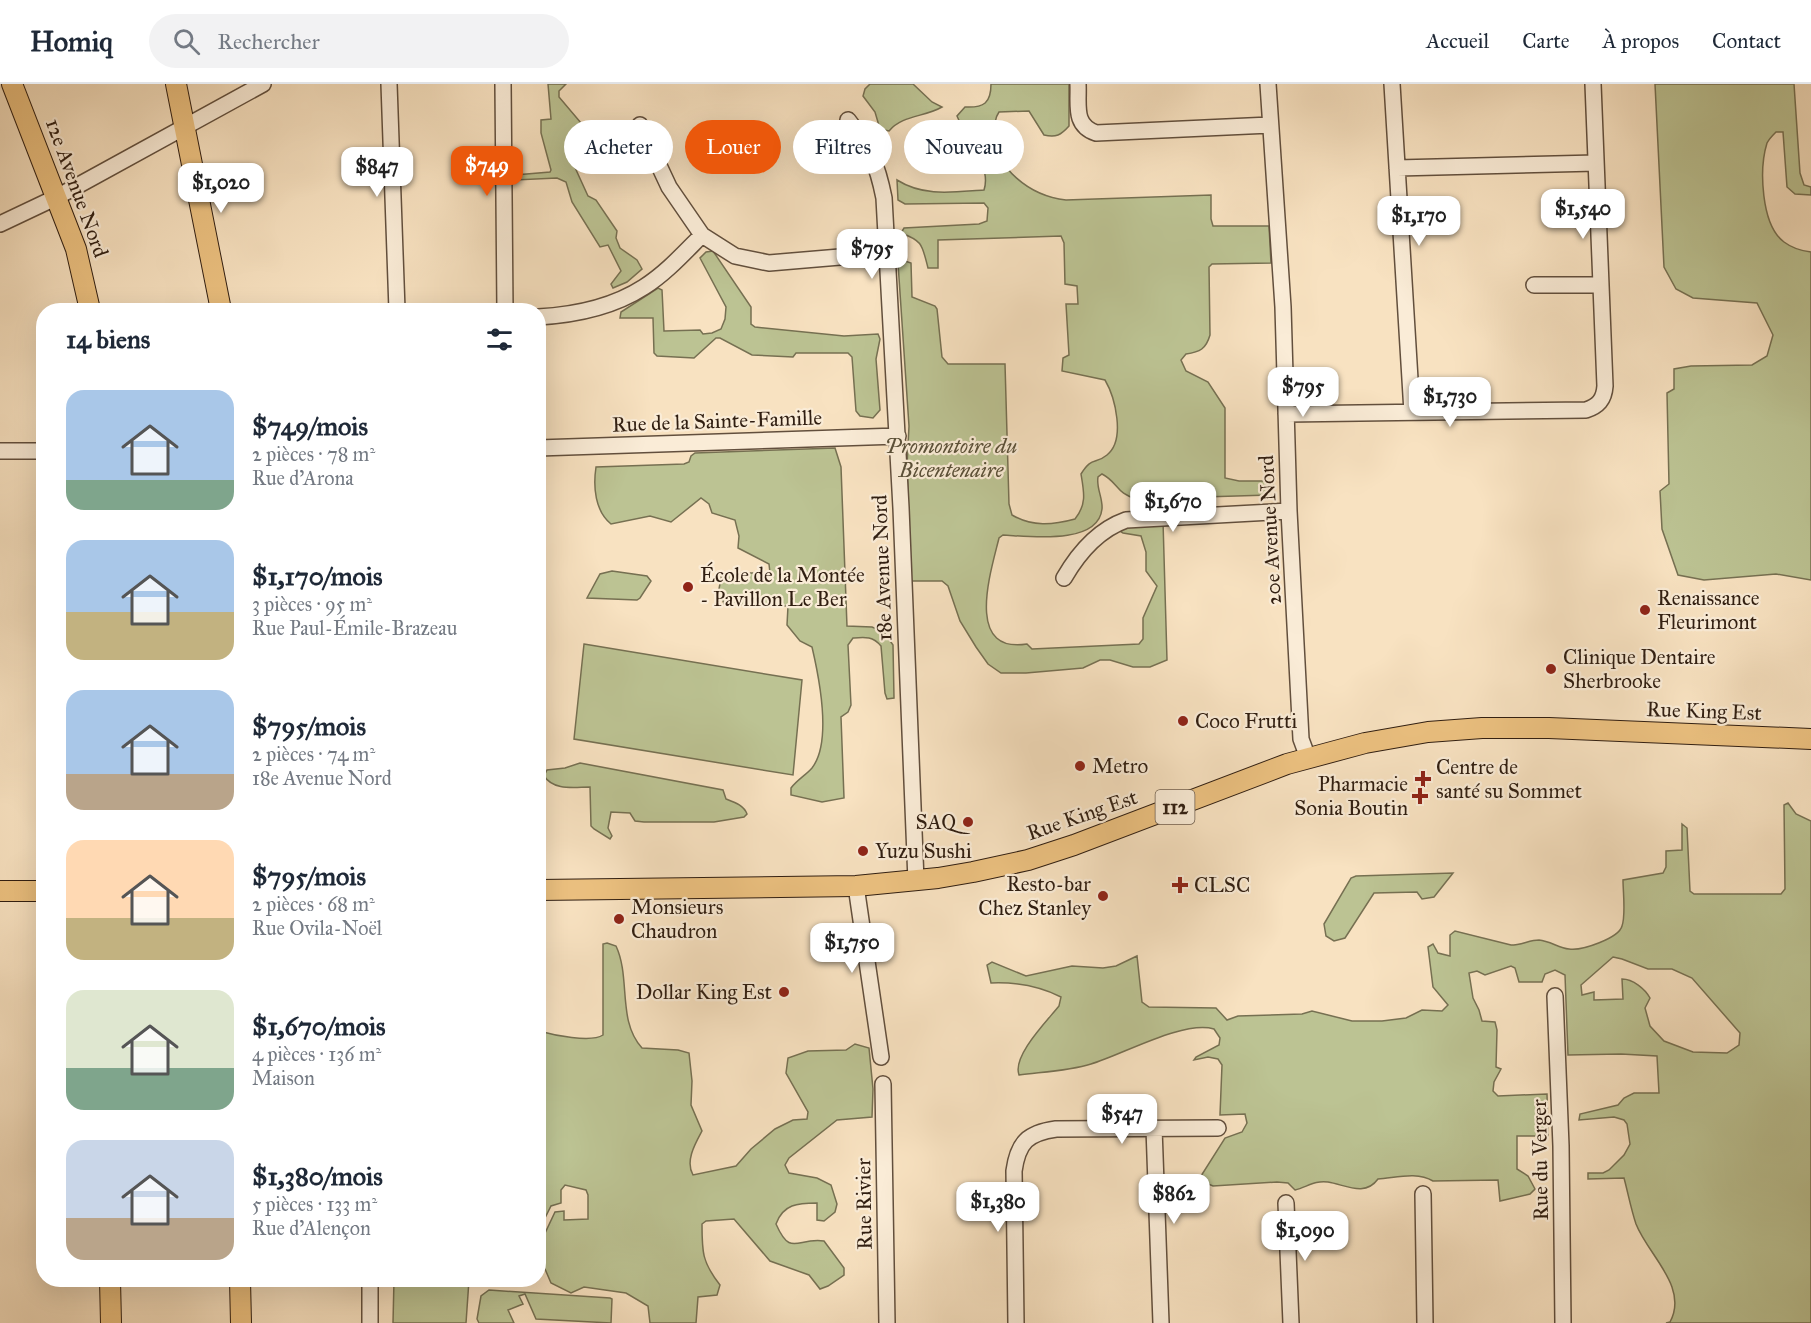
<!DOCTYPE html>
<html lang="fr">
<head>
<meta charset="utf-8">
<style>
  body { margin:0; font-family:"IM FELL Great Primer",serif; background:#f2f2f3; color:#1f2937; height:100vh; display:flex; flex-direction:column; font-size:22px; white-space:nowrap }
  * { box-sizing:border-box; margin:0 }
  p { font-size:20px; color:#747a83 }
  .icon { flex:none; width:33px; height:33px; fill:none; stroke:currentColor; stroke-width:2; stroke-linecap:round; stroke-linejoin:round }
  .map { position:relative; flex:1; overflow:hidden }
  .sheet { position:absolute; left:36px; top:219px; width:510px; height:984px; display:flex; flex-direction:column; background:#fff; border-radius:24px; box-shadow:0 6px 24px #0002 }
  .sheet>* { flex:none }
  .banner { position:absolute; left:564px; top:36px; width:570px; height:54px; display:flex; gap:12px }
  .price { position:absolute; translate:-50% -51px; padding:0 14px; border-radius:12px; background:#fff; color:#222; font-size:20px; line-height:39px; filter:drop-shadow(0 2px 3px #0008) }
  .price::after { content:''; position:absolute; left:50%; top:36px; width:18px; height:14px; margin-left:-9px; background:inherit; clip-path:polygon(0 0,100% 0,50% 100%) }
  .price.on { background:#ea580c; color:#fff }
  ul { padding:0; list-style:none }
  li { display:flex; align-items:center; gap:18px; height:150px; padding:0 30px }
  li span { display:grid; place-items:center; flex:none; width:168px; height:120px; border-radius:18px; color:#555 }
  li>.icon { margin-inline-start:auto }
  span .icon { width:72px; height:72px; fill:#fffc; stroke-width:1 }
  li b { font-size:26px }
  h2 { display:flex; justify-content:space-between; align-items:center; height:72px; padding:0 30px; font-size:26px }
  .chip { padding:0 21px; border-radius:27px; background:#fff; box-shadow:0 6px 24px #0002; font-size:21px; line-height:54px }
  .chip.on { background:#ea580c; color:#fff }
  header { display:flex; align-items:center; gap:36px; box-sizing:border-box; height:84px; padding:0 30px; background:#fff; border-bottom:2px solid #e0e1e3 }
  header strong { font-size:28px }
  nav { display:flex; gap:33px; margin-inline-start:auto; font-size:21px }
  .search { width:420px; height:54px; background:#f2f2f3; display:flex; align-items:center; gap:15px; box-sizing:border-box; padding:0 21px; border-radius:33px; color:#747a83; font-size:22px }
  .map>svg:first-child { display:block }
  .green { fill:#bcc393; stroke:#767052; stroke-width:1.5; fill-rule:evenodd }
  .lines { fill:none; stroke-linecap:round; stroke-linejoin:round }
  .minor-casing { stroke:#624f3d; stroke-width:18 }
  .major-casing { stroke:#301e11; stroke-width:22 }
  .minor { stroke:#faecd7; stroke-width:15 }
  .major { stroke:#ecc180; stroke-width:20 }
  .poi-dot { fill:#8f2418; stroke:#faecd7; stroke-width:2 }
  .labels { text-anchor:middle; dominant-baseline:central; stroke-width:4.5; stroke-linejoin:round; paint-order:stroke }
  .shield { fill:#faecd7; stroke:#6d5c4c; stroke-width:1.5 }
  .shield-label { font-size:20px; font-weight:bold; fill:#301e11 }
  .street-label { font-size:21px; fill:#301e11; stroke:#faecd7 }
  .park-label { font-size:21px; font-style:italic; fill:#5a5038; stroke:#faecd7 }
  .poi-label { font-size:21px; fill:#301e11; stroke:#faecd7; text-anchor:start }
</style>
</head>
<body>
<header>
<strong>Homiq</strong>
<div class="search"><svg class="icon" aria-label="search" viewBox="0 0 24 24"><circle cx="10" cy="10" r="6"/><path d="M15 15l6 6"/></svg>Rechercher</div>
<nav><a>Accueil</a><a>Carte</a><a>À propos</a><a>Contact</a></nav>
</header>
<div class="map">
<svg width="1811" height="1239" viewBox="0 0 1811 1239">
  <rect width="100%" height="100%" fill="#f8e2c1"/>
  <filter id="stains"><feTurbulence type="fractalNoise" baseFrequency=".00333" numOctaves="4"/><feColorMatrix values="0 0 0 0 .2 0 0 0 0 .09 0 0 0 0 .02 0 0 0 .5 -.17"/></filter>
  <radialGradient id="worn" r=".72"><stop offset=".6" stop-color="#630" stop-opacity="0"/><stop offset="1" stop-color="#630" stop-opacity=".3"/></radialGradient>
  <!-- green -->
  <path class="green" d="M548 0H566L559 7V13L581 39 607 38 610 43 581 50 578 48 570 50 566 58 567 66 588 112 596 116 617 147 616 154 620 164 637 176 642 185 627 198 613 204 611 200 621 187 608 161 600 163 572 118 566 98 557 94 515 96V91L550 88 551 86 541 49V36L551 35Z
    M870 0H913L932 18 942 23C925 33 902 31 889 47L880 45 875 28 863 12 865 5Z
    M991 0H1069V42C1061 51 1056 54 1044 51L1029 27 999 28C995 34 995 39 995 46 993 85 1031 112 1066 116L1211 111V135L1213 142H1269L1271 179 1212 180 1209 183 1210 251C1206 265 1200 268 1186 270L1181 276 1186 287 1208 298 1225 324V394L1239 397H1273V403L1269 411 1137 415C1116 410 1118 398 1102 390L1098 393C1096 404 1103 414 1102 425 1098 462 1027 452 1003 451L999 454C991 487 964 570 1027 560L1032 565 1139 560 1143 555V534L1157 502 1146 487V468L1141 452 1123 449 1118 446 1120 442 1163 437 1167 576 1150 583H1133L1110 576H1100L1083 584 1026 589H1001L988 580 976 563 960 537 948 502 942 497H911L907 382 909 342 898 179 905 177 911 179 912 213 935 222 937 225 942 273 948 280H1005L1009 420 1012 431C1032 443 1053 441 1075 435 1087 420 1084 408 1081 390 1092 372 1095 381 1107 371 1126 356 1115 313 1105 296L1062 287 1063 274 1069 271 1066 220H1078L1077 202 1065 200 1064 159 1061 152 938 156V184H928C922 161 923 157 901 149L904 144 979 140 987 137 988 124 984 119 905 120 898 116 897 96C924 113 953 108 984 106 992 82 966 54 957 32L965 23C984 24 991 19 991 0Z
    M1655 0H1794L1800 89 1804 101 1811 103V111L1795 110 1787 103 1783 48H1776C1773 51 1769 55 1767 59 1759 85 1761 141 1784 158 1792 164 1802 167 1811 168V496L1776 490 1704 496 1678 491 1662 445 1660 407 1669 400 1667 309 1674 305V285L1691 282 1752 281 1767 272 1773 251 1757 219 1693 214 1676 205 1664 183Z
    M713 167 751 223V240L755 243 844 252 878 250 880 255 876 275 880 326 873 334 860 332 856 327 852 273 848 269H796L793 273 752 271 720 254H716L694 274 657 272 654 269 653 234H620L621 228 658 204 662 206 664 247 700 246 703 250 712 249 721 245 725 235 726 223 700 174 706 168Z
    M835 364 841 383 847 542 872 543 884 548 893 561 894 614 887 615 885 609 881 562C873 552 865 553 853 554L848 561 851 621 848 628 841 633 844 714 822 718 791 711V704C797 696 806 691 812 684 832 658 819 593 812 563L800 557 787 541 788 522 724 520 719 505 722 489H770L769 480 738 464 739 452 735 436 712 429 709 420 701 414 671 438 650 432 611 440C595 427 593 403 596 383L684 380 689 378 691 372 695 369Z
    M612 487 647 492 651 497 640 514 637 516 587 514 600 490Z
    M584 560 802 596 793 691 574 655Z
    M580 679 723 706 726 715C734 718 744 721 747 730L744 733 714 738H644L635 737 630 729 611 728 608 744 612 752 610 755 594 745 591 742 590 703C574 703 554 707 544 692L547 686 565 684Z
    M1788 719 1796 730 1811 737V1239H1666L1670 1238C1689 1203 1648 1171 1636 1140 1631 1125 1628 1109 1624 1094L1588 1095V1089H1603L1609 1086 1624 1071 1630 1060 1627 1040 1624 1036 1614 1033 1579 1036 1580 1030 1618 1021 1624 1014 1634 1009H1659L1657 972 1621 970 1568 971 1565 891 1555 886 1545 890 1542 898H1519L1515 884 1511 882 1485 891 1477 887 1469 889 1473 914 1479 926 1482 937 1495 938 1497 946 1496 983 1501 985 1494 998 1493 1007 1498 1012 1547 1010 1548 1052H1517V1085L1528 1092 1535 1105 1530 1110 1500 1117 1498 1096 1433 1097C1417 1087 1395 1094 1378 1095 1365 1113 1346 1101 1328 1098 1315 1096 1307 1103 1295 1106L1288 1099 1277 1098 1213 1102 1201 1097V1092L1225 1054 1242 1048 1247 1039 1245 1030 1220 1031 1222 981 1218 975 1208 973 1194 976 1196 973 1219 961 1220 954 1214 945C1183 936 1122 971 1091 980 1069 987 1042 988 1019 991 1012 972 1047 937 1059 922L1061 913C1039 902 1015 898 991 899L987 881 992 878 1026 892 1072 882 1103 884 1116 882 1137 872 1142 918 1149 923 1216 924 1227 936 1238 932 1302 930 1312 927 1352 937H1382L1406 934 1422 926 1442 927 1448 921 1433 903 1428 863 1433 860 1438 869 1450 872V851L1455 847 1511 861C1521 861 1530 856 1539 856 1550 857 1559 864 1569 865 1582 867 1619 854 1622 842 1626 831 1623 808 1623 796L1663 789 1666 783V767L1682 766V740L1687 744 1690 807 1694 810H1781L1785 805 1784 721ZM1613 873 1622 875 1648 885H1672L1692 894 1740 949 1739 961 1727 969 1693 968 1664 957 1650 942 1645 924 1650 914C1645 905 1633 895 1622 895L1623 915 1594 916V908L1582 911 1581 901Z
    M1453 789 1434 813 1422 815 1417 808 1374 809 1345 854 1334 857 1326 852 1324 840 1351 794 1356 792Z
    M607 859 616 862C631 894 617 937 642 964L678 966 689 969 692 997 691 1021 702 1047C695 1060 685 1077 693 1091L736 1082 751 1065 775 1045 793 1036 807 1035 808 1028 786 989 788 974 808 967 846 966 855 960 869 964 873 1005 872 1033 837 1036 789 1074 785 1081 789 1089 817 1094 831 1101 837 1120 835 1128 824 1137 817 1136V1119C798 1119 783 1120 776 1140 791 1174 797 1153 824 1157L844 1184V1191L828 1202 820 1205 809 1191 770 1177 734 1135 706 1137 702 1140C702 1168 702 1178 720 1201L717 1211 698 1213 696 1239H650L648 1222 626 1209 584 1203 571 1209 551 1199 539 1171V1162L555 1128 564 1127V1136L588 1135V1111L586 1106 565 1101 561 1106V1119L551 1122 539 1146V947C553 951 591 959 603 951V860Z
    M394 1196H469L466 1239H393Z
    M489 1206 610 1214 612 1215 611 1239 536 1235 525 1210 519 1212 523 1220 508 1226 514 1239H479L477 1235 481 1212Z"/>
  <g class="lines">
    <defs>
      <path id="minor" d="M389 0 397 226
        M503 0 505 226
        M1078 0C1079 21 1073 41 1096 49L1270 41
        M1268 0 1283 223 1289 427 1301 655 1308 674
        M1392 0 1412 328
        M848 36C870 64 877 79 884 114L901 424 916 797
        M640 41 669 103 702 151 735 172 769 179 887 169
        M1397 84 1596 79
        M0 140 57 113 263 0
        M1534 201H1601
        M538 233C575 231 613 223 644 203 666 189 684 169 702 151
        M1286 330 1586 326C1598 322 1604 316 1605 302L1593 0
        M538 364 898 352
        M0 367H44
        M1064 494C1079 468 1098 446 1126 436L1289 427
        M856 802 881 973
        M1555 912 1561 1062 1563 1239
        M883 1000 887 1239
        M1154 1044 1161 1239
        M1423 1110 1425 1239
        M1286 1119 1291 1239
        M370 1196V1239
        M1016 1239 1014 1087C1018 1058 1028 1049 1056 1045L1218 1044"/>
      <path id="major" d="M12 0 76 165 90 226
        M176 0 221 226
        M538 806 856 802 938 794 973 788 1028 776 1074 761 1287 680 1365 659 1428 648 1482 644H1549L1811 655
        M0 807H44
        M110 1196 111 1239
        M240 1196 241 1239"/>
    </defs>
    <!-- minor casing -->
    <use href="#minor" class="minor-casing"/>
    <!-- major casing -->
    <use href="#major" class="major-casing"/>
    <!-- minor -->
    <use href="#minor" class="minor"/>
    <!-- major -->
    <use href="#major" class="major"/>
  </g>
  <!-- markers -->
  <g class="poi-dot">
    <circle cx="688" cy="503" r="6"/>
    <circle cx="1645" cy="526" r="6"/>
    <circle cx="1551" cy="585" r="6"/>
    <circle cx="1183" cy="637" r="6"/>
    <circle cx="1080" cy="682" r="6"/>
    <path d="M1420 686h6v6h6v6h-6v6h-6v-6h-6v-6h6z"/>
    <path d="M1417 703h6v6h6v6h-6v6h-6v-6h-6v-6h6z"/>
    <circle cx="968" cy="738" r="6"/>
    <circle cx="863" cy="767" r="6"/>
    <path d="M1177 792h6v6h6v6h-6v6h-6v-6h-6v-6h6z"/>
    <circle cx="1103" cy="812" r="6"/>
    <circle cx="619" cy="835" r="6"/>
    <circle cx="784" cy="908" r="6"/>
  </g>
  <g class="labels">
    <!-- shield labels -->
    <rect class="shield" x="1155.5" y="706" width="39" height="34" rx="4.5"/>
    <g class="shield-label">
      <text x="1175" y="723">112</text>
    </g>
    <!-- street labels -->
    <g class="street-label">
      <text transform="translate(77 104) rotate(70)">12e Avenue Nord</text>
      <text transform="translate(717 337) rotate(-2)">Rue de la Sainte-Famille</text>
      <text transform="translate(1270 446) rotate(-93)">20e Avenue Nord</text>
      <text transform="translate(882 484) rotate(-92)">18e Avenue Nord</text>
      <text transform="translate(1704 627) rotate(2)">Rue King Est</text>
      <text transform="translate(1082 731) rotate(-19)">Rue King Est</text>
      <text transform="translate(1540 1076) rotate(-91)">Rue du Verger</text>
      <text transform="translate(864 1120) rotate(-91)">Rue Rivier</text>
    </g>
    <!-- park labels -->
    <g class="park-label">
      <text x="951" y="362">Promontoire du<tspan x="951" dy="24">Bicentenaire</tspan></text>
    </g>
    <!-- poi labels -->
    <g class="poi-label">
      <text x="700" y="491">École de la Montée<tspan x="700" dy="24">- Pavillon Le Ber</tspan></text>
      <text x="1657" y="514">Renaissance<tspan x="1657" dy="24">Fleurimont</tspan></text>
      <text x="1563" y="573">Clinique Dentaire<tspan x="1563" dy="24">Sherbrooke</tspan></text>
      <text x="1195" y="637">Coco Frutti</text>
      <text x="1092" y="682">Metro</text>
      <text x="1436" y="683">Centre de<tspan x="1436" dy="24">santé su Sommet</tspan></text>
      <text x="1408" y="700" text-anchor="end">Pharmacie<tspan x="1408" dy="24">Sonia Boutin</tspan></text>
      <text x="956" y="738" text-anchor="end">SAQ</text>
      <text x="875" y="767">Yuzu Sushi</text>
      <text x="1091" y="800" text-anchor="end">Resto-bar<tspan x="1091" dy="24">Chez Stanley</tspan></text>
      <text x="1194" y="801">CLSC</text>
      <text x="631" y="823">Monsieurs<tspan x="631" dy="24">Chaudron</tspan></text>
      <text x="772" y="908" text-anchor="end">Dollar King Est</text>
    </g>
  </g>
  <rect width="100%" height="100%" filter="url(#stains)"/>
  <rect width="100%" height="100%" fill="url(#worn)"/>
</svg>
<b class="price on" style="left:487px;top:113px">$749</b>
<b class="price" style="left:377px;top:114px">$847</b>
<b class="price" style="left:221px;top:130px">$1,020</b>
<b class="price" style="left:1583px;top:156px">$1,540</b>
<b class="price" style="left:1419px;top:163px">$1,170</b>
<b class="price" style="left:872px;top:196px">$795</b>
<b class="price" style="left:1303px;top:334px">$795</b>
<b class="price" style="left:1450px;top:344px">$1,730</b>
<b class="price" style="left:1173px;top:449px">$1,670</b>
<b class="price" style="left:852px;top:890px">$1,750</b>
<b class="price" style="left:1122px;top:1061px">$547</b>
<b class="price" style="left:1174px;top:1141px">$862</b>
<b class="price" style="left:998px;top:1149px">$1,380</b>
<b class="price" style="left:1305px;top:1178px">$1,090</b>
<div class="banner">
<a class="chip">Acheter</a>
<a class="chip on">Louer</a>
<a class="chip">Filtres</a>
<a class="chip">Nouveau</a>
</div>
<section class="sheet">
<h2>14 biens<svg class="icon" aria-label="filters" viewBox="0 0 24 24"><path d="M4 7h16M4 17h16"/><circle cx="9" cy="7" r="2"/><circle cx="15" cy="17" r="2"/></svg></h2>
<ul>
<li><span style="background:linear-gradient(#a9c7e8 75%,#7fa58c 0)"><svg class="icon" aria-label="home" viewBox="0 0 24 24"><path d="M3 11l9-7 9 7M6 9v11h12V9"/></svg></span><div><b>$749/mois</b><p>2 pièces · 78 m²</p><p>Rue d'Arona</p></div></li>
<li><span style="background:linear-gradient(#a9c7e8 60%,#c2b280 0)"><svg class="icon" aria-label="home" viewBox="0 0 24 24"><path d="M3 11l9-7 9 7M6 9v11h12V9"/></svg></span><div><b>$1,170/mois</b><p>3 pièces · 95 m²</p><p>Rue Paul-Émile-Brazeau</p></div></li>
<li><span style="background:linear-gradient(#a9c7e8 70%,#b9a48a 0)"><svg class="icon" aria-label="home" viewBox="0 0 24 24"><path d="M3 11l9-7 9 7M6 9v11h12V9"/></svg></span><div><b>$795/mois</b><p>2 pièces · 74 m²</p><p>18e Avenue Nord</p></div></li>
<li><span style="background:linear-gradient(#ffd9b3 65%,#c2b280 0)"><svg class="icon" aria-label="home" viewBox="0 0 24 24"><path d="M3 11l9-7 9 7M6 9v11h12V9"/></svg></span><div><b>$795/mois</b><p>2 pièces · 68 m²</p><p>Rue Ovila-Noël</p></div></li>
<li><span style="background:linear-gradient(#dfe7d0 65%,#7fa58c 0)"><svg class="icon" aria-label="home" viewBox="0 0 24 24"><path d="M3 11l9-7 9 7M6 9v11h12V9"/></svg></span><div><b>$1,670/mois</b><p>4 pièces · 136 m²</p><p>Maison</p></div></li>
<li><span style="background:linear-gradient(#c9d6e8 65%,#b9a48a 0)"><svg class="icon" aria-label="home" viewBox="0 0 24 24"><path d="M3 11l9-7 9 7M6 9v11h12V9"/></svg></span><div><b>$1,380/mois</b><p>5 pièces · 133 m²</p><p>Rue d'Alençon</p></div></li>
</ul>
</section>
</div>
</body>
</html>
